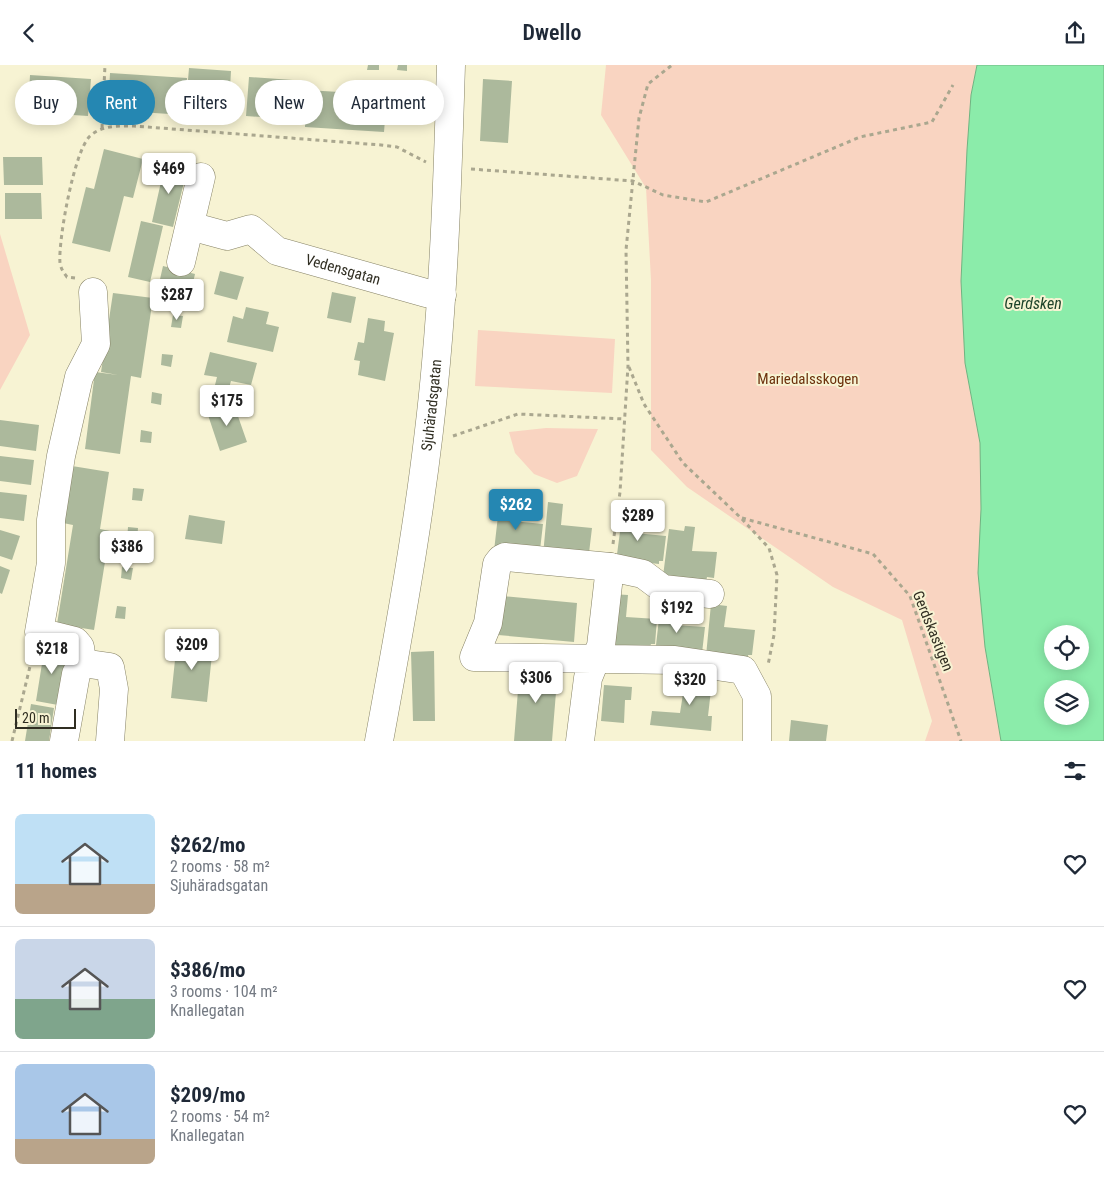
<!DOCTYPE html>
<html lang="en">
<head>
<meta charset="utf-8">
<style>
  body { margin:0; font-family:"Roboto Condensed",sans-serif; background:#f6f6f7; color:#1f2937; height:100vh; display:flex; flex-direction:column; font-size:19px; white-space:nowrap }
  * { box-sizing:border-box; margin:0 }
  p { font-size:16px; color:#747a83 }
  .icon { flex:none; width:28px; height:28px; fill:none; stroke:currentColor; stroke-width:2; stroke-linecap:round; stroke-linejoin:round }
  .map { position:relative; height:676px; overflow:hidden }
  .sheet { display:flex; flex-direction:column; background:#fff; flex:1 }
  .sheet>* { flex:none }
  .hud { position:absolute; left:15px; top:15px; width:500px; height:45px; display:flex; gap:10px }
  .fabs { position:absolute; left:1044px; top:560px; display:grid; gap:10px }
  .fabs a { display:grid; place-items:center; width:45px; height:45px; border-radius:50%; background:#fff; box-shadow:0 2px 12px #0003; font-size:25px }
  .scale { position:absolute; left:15px; bottom:12px; width:61px; box-sizing:border-box; padding-left:5px; border:2px solid #302e22; border-top:0; font-size:14px; line-height:18px; white-space:nowrap; color:#302e22; -webkit-text-stroke:4px #f7f3d3; paint-order:stroke }
  .price { position:absolute; translate:-50% -42px; padding:0 11px; border-radius:5px; background:#fff; color:#222; font-size:16px; line-height:32px; filter:drop-shadow(0 1px 2px #0008) }
  .price::after { content:''; position:absolute; left:50%; top:30px; width:15px; height:11px; margin-left:-8px; background:inherit; clip-path:polygon(0 0,100% 0,50% 100%) }
  .price.selected { background:#2587b2; color:#fff }
  ul { padding:0; list-style:none }
  li { display:flex; align-items:center; gap:15px; height:125px; padding:0 15px }
  li+li { border-top:1px solid #e0e1e3 }
  li span { display:grid; place-items:center; flex:none; width:140px; height:100px; border-radius:8px; color:#555 }
  li>.icon { margin-inline-start:auto }
  span .icon { width:60px; height:60px; fill:#fffc; stroke-width:1 }
  li b { font-size:21px }
  h2 { display:flex; justify-content:space-between; align-items:center; height:60px; padding:0 15px; font-size:21px }
  .tag { padding:0 18px; border-radius:22px; background:#fff; box-shadow:0 2px 12px #0003; font-size:18px; line-height:45px }
  .tag.selected { background:#2587b2; color:#fff }
  header { display:flex; justify-content:space-between; align-items:center; height:65px; padding:0 15px; background:#fff; font-size:22px; font-weight:600 }
  .map>svg:first-child { display:block }
  .green { fill:#f9d4c1 }
  .water { fill:#8becaa; stroke:#70b381; fill-rule:evenodd }
  .building { fill:#acb99c }
  .lines { fill:none; stroke-linecap:round; stroke-linejoin:round }
  .minor-casing { stroke:#868265; stroke-width:29 }
  .path { stroke:#aaa78f; stroke-width:3; stroke-dasharray:4 4; stroke-linecap:butt }
  .minor { stroke:#fff; stroke-width:28 }
  .labels { text-anchor:middle; dominant-baseline:central; stroke-width:4; stroke-linejoin:round; paint-order:stroke }
  .street-label { font-size:15px; fill:#302e22; stroke:#f7f3d3 }
  .park-label { font-size:15px; fill:#6c310c; stroke:#f7f3d3 }
  .water-label { font-size:16px; font-style:italic; fill:#1c432a; stroke:#f7f3d3 }
</style>
</head>
<body>
<header><svg class="icon" aria-label="back" viewBox="0 0 24 24"><path d="M15 5l-7 7 7 7"/></svg>Dwello<svg class="icon" aria-label="share" viewBox="0 0 24 24"><path d="M12 15V3M7 8l5-5 5 5M5 13v7h14v-7"/></svg></header>
<div class="map">
<svg width="1104" height="676" viewBox="0 0 1104 676">
  <rect width="100%" height="100%" fill="#f7f3d3"/>
  <!-- green -->
  <path class="green" d="M606 0H977L971 30 967 85 961 216 965 298 980 378 981 444 978 508 985 582 1001 676H925L932 656 902 555 833 522 687 422 651 385V215L646 123 601 50Z
    M0 169 30 270 0 325Z
    M478 265 615 274 612 328 475 321Z
    M546 363 598 364 577 411 557 418 534 409 515 388 509 367Z"/>
  <!-- water -->
  <path class="water" d="M977 0H1104V676H1001L985 582 978 508 981 444 980 378 965 298 961 216 967 85 971 30ZM1052 569H1080V596H1052ZM1052 624H1080V651H1052Z"/>
  <!-- building -->
  <path class="building" d="M368 0H379V5H367Z
    M398 0H407V6L397 5Z
    M189 3 231 6 229 42 186 39Z
    M110 8 187 13 185 50 108 45Z
    M30 10 91 14 88 51 28 47Z
    M249 12 307 16V25L387 30 384 67 305 62V55L246 51Z
    M483 14 512 16 508 78 480 76Z
    M104 84 143 94 133 133 124 131 110 187 72 178 86 122 94 124Z
    M3 92H42L43 120H4Z
    M165 99 187 105 173 162 152 157Z
    M5 128H41L42 154H5Z
    M141 156 163 161 150 217 128 212Z
    M163 201 195 209 190 231 158 223Z
    M220 206 244 212 237 235 214 229Z
    M332 227 356 232 351 258 327 253Z
    M113 228 153 233 141 313 131 311 120 389 85 384 95 307 118 310 101 307Z
    M246 242 269 247 266 259 279 262 273 287 227 277 233 251 243 254Z
    M173 250 183 251 181 263 171 262Z
    M368 253 385 256 384 266 394 268 385 316 358 310 360 296 354 295 358 277 364 278Z
    M210 287 257 298 251 320 231 316 228 327 214 324 217 312 204 310Z
    M162 289 173 290 171 302 161 300Z
    M152 327 162 329 161 340 151 338Z
    M233 337 247 377 220 386 207 347Z
    M0 355 39 360 36 386 0 381Z
    M141 365 152 367 151 378 140 377Z
    M0 391 34 395 31 420 0 416Z
    M72 401 109 407 100 464 110 466 94 565 57 559 73 460 63 458Z
    M133 423 144 424 142 436 132 435Z
    M0 427 27 430 24 456 0 453Z
    M500 433 515 435 512 456 543 459 540 485 494 486Z
    M548 437 563 439 561 460 592 463 589 488 543 490Z
    M623 444 638 446 635 468 666 471 663 496H659V499L633 496 616 497Z
    M189 450 225 456 222 479 185 474Z
    M685 461 695 462 692 486 717 487 714 513 707 512 706 518 662 519 669 464 684 466Z
    M128 462 138 463 137 476 127 475Z
    M0 465 20 471 12 495 0 491Z
    M0 501 10 505 2 529 0 528Z
    M122 502 133 503 131 515 121 513Z
    M612 529 628 530 626 552 657 554 655 579H651L650 582H608Z
    M502 531 577 538 574 577 498 570Z
    M661 536 676 538 674 560 705 562 702 588 655 589Z
    M711 539 727 541 724 562 755 565 752 590H748V593L706 591Z
    M117 541 126 542 125 554 115 553Z
    M177 576 213 580 207 637 171 633Z
    M45 580 67 584 58 640 36 636Z
    M434 586 435 656H413L411 587Z
    M520 600 558 603 552 676H514Z
    M687 603 710 613 709 625H711L708 651H712L711 666 650 660 652 646 680 648Z
    M604 620 632 622 631 635H625L624 658 601 656Z
    M31 639 54 643 49 676H25Z
    M791 655 828 660 826 676H789Z"/>
  <g class="lines">
    <defs>
      <g id="minor">
        <path id="s1" d="M190 161 227 171 251 164 277 186 426 228 442 230"/>
        <path d="M181 197 201 112"/>
        <path d="M610 502 643 509 663 524 710 529"/>
        <path d="M82 598 110 602 114 624 110 676"/>
        <path d="M64 676 76 609 82 598 80 582 75 576 39 567 51 498V455L61 391 79 312 96 279 93 227"/>
        <path id="s2" d="M379 676C402 551 425 425 436 298 445 199 448 99 451 0"/>
        <path d="M580 676 588 613 601 581 610 502 505 492 501 494 497 499 488 558 474 592 675 595 743 605 757 631V676"/>
      </g>
    </defs>
    <!-- minor casing -->
    <use href="#minor" class="minor-casing"/>
    <!-- path -->
    <path class="path" d="M102 63 105 0
      M471 104 633 116 663 130 706 137 860 72 932 57 953 20
      M75 213 67 212C64 208 61 204 60 198 58 176 74 86 90 71 102 60 119 61 134 61L381 80 397 82 426 97
      M629 302 644 339 683 398 741 453 769 483 777 510 774 570 768 600
      M453 371 518 349 624 354
      M742 453 873 489 910 531 961 676
      M613 479 620 427 628 301 626 185 639 53 648 19 672 0
      M12 676 33 589"/>
    <!-- minor -->
    <use href="#minor" class="minor"/>
  </g>
  <g class="labels">
    <!-- street labels -->
    <g class="street-label">
      <text stroke="none"><textPath href="#s1" startOffset="166">Vedensgatan</textPath></text>
      <text stroke="none"><textPath href="#s2" startOffset="340">Sjuhäradsgatan</textPath></text>
      <text transform="translate(933 566) rotate(68)">Gerdskastigen</text>
    </g>
    <!-- park labels -->
    <g class="park-label">
      <text x="808" y="314">Mariedalsskogen</text>
    </g>
    <!-- water labels -->
    <g class="water-label">
      <text x="1033" y="238">Gerdsken</text>
    </g>
  </g>
</svg>
<div class="fabs">
<a><svg class="icon" aria-label="locate" viewBox="0 0 24 24"><circle cx="12" cy="12" r="6"/><path d="M12 2v4M12 18v4M2 12h4M18 12h4"/></svg></a>
<a><svg class="icon" aria-label="layers" viewBox="0 0 24 24"><path d="M12 4l9 5-9 5-9-5zM3 14l9 5 9-5"/></svg></a>
</div>
<div class="scale">20 m</div>
<b class="price" style="left:169px;top:130px">$469</b>
<b class="price" style="left:177px;top:256px">$287</b>
<b class="price" style="left:227px;top:362px">$175</b>
<b class="price selected" style="left:516px;top:466px">$262</b>
<b class="price" style="left:638px;top:477px">$289</b>
<b class="price" style="left:127px;top:508px">$386</b>
<b class="price" style="left:677px;top:569px">$192</b>
<b class="price" style="left:192px;top:606px">$209</b>
<b class="price" style="left:52px;top:610px">$218</b>
<b class="price" style="left:536px;top:639px">$306</b>
<b class="price" style="left:690px;top:641px">$320</b>
<div class="hud">
<a class="tag">Buy</a>
<a class="tag selected">Rent</a>
<a class="tag">Filters</a>
<a class="tag">New</a>
<a class="tag">Apartment</a>
</div>
</div>
<section class="sheet">
<h2>11 homes<svg class="icon" aria-label="filters" viewBox="0 0 24 24"><path d="M4 7h16M4 17h16"/><circle cx="9" cy="7" r="2"/><circle cx="15" cy="17" r="2"/></svg></h2>
<ul>
<li><span style="background:linear-gradient(#bfe0f5 70%,#b9a48a 0)"><svg class="icon" aria-label="home" viewBox="0 0 24 24"><path d="M3 11l9-7 9 7M6 9v11h12V9"/></svg></span><div><b>$262/mo</b><p>2 rooms · 58 m²</p><p>Sjuhäradsgatan</p></div><svg class="icon" aria-label="heart" viewBox="0 0 24 24"><path d="M12 20l-8-8c-3-5 5-10 8-4 3-6 11-1 8 4z"/></svg></li>
<li><span style="background:linear-gradient(#c9d6e8 60%,#7fa58c 0)"><svg class="icon" aria-label="home" viewBox="0 0 24 24"><path d="M3 11l9-7 9 7M6 9v11h12V9"/></svg></span><div><b>$386/mo</b><p>3 rooms · 104 m²</p><p>Knallegatan</p></div><svg class="icon" aria-label="heart" viewBox="0 0 24 24"><path d="M12 20l-8-8c-3-5 5-10 8-4 3-6 11-1 8 4z"/></svg></li>
<li><span style="background:linear-gradient(#a9c7e8 75%,#b9a48a 0)"><svg class="icon" aria-label="home" viewBox="0 0 24 24"><path d="M3 11l9-7 9 7M6 9v11h12V9"/></svg></span><div><b>$209/mo</b><p>2 rooms · 54 m²</p><p>Knallegatan</p></div><svg class="icon" aria-label="heart" viewBox="0 0 24 24"><path d="M12 20l-8-8c-3-5 5-10 8-4 3-6 11-1 8 4z"/></svg></li>
</ul>
</section>
</body>
</html>
